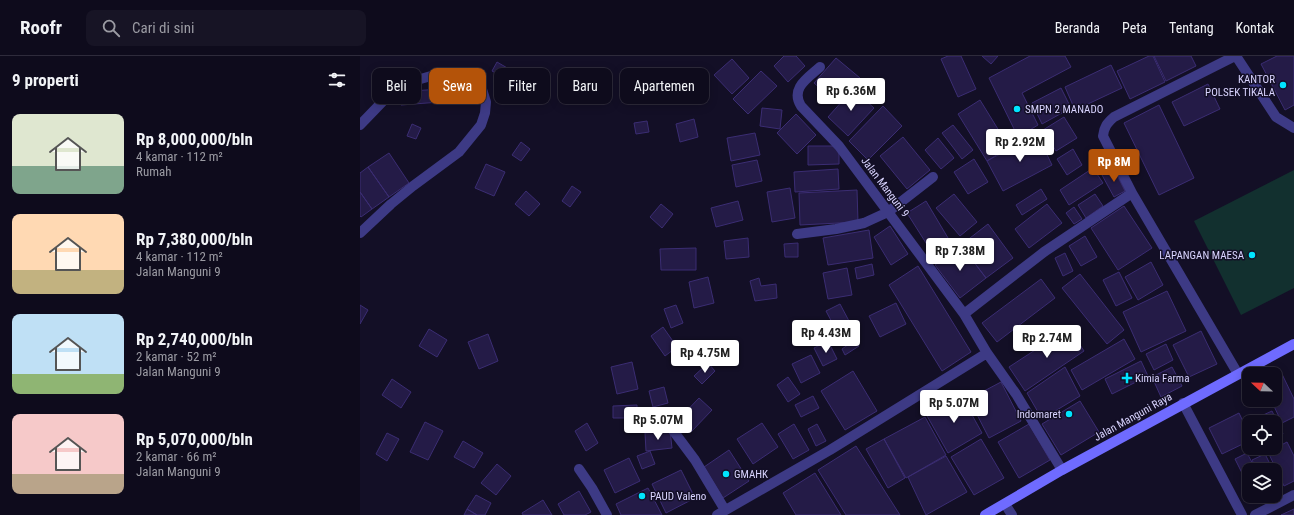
<!DOCTYPE html>
<html lang="id">
<head>
<meta charset="utf-8">
<style>
  body { margin:0; font-family:"Roboto Condensed",sans-serif; background:#171425; color:#f1f3f6; height:100vh; display:flex; flex-direction:column; font-size:15px; white-space:nowrap }
  * { box-sizing:border-box; margin:0 }
  p { font-size:13px; color:#9b9ba3 }
  .icon { flex:none; width:22px; height:22px; fill:none; stroke:currentColor; stroke-width:2; stroke-linecap:round; stroke-linejoin:round }
  .map { position:relative; flex:1; overflow:hidden }
  .panel { display:flex; flex-direction:column; background:#0e0b1c; width:360px }
  .panel>* { flex:none }
  .hud { position:absolute; left:12px; top:12px; width:380px; height:36px; display:flex; gap:8px }
  .needle { width:26px; rotate:292deg }
  .fabs { position:absolute; left:882px; top:311px; display:grid; gap:8px }
  .fabs a { display:grid; place-items:center; width:40px; height:40px; border-radius:8px; background:#0e0b1c; box-shadow:0 2px 10px #0003,0 0 0 1px #2e2b3b; font-size:20px }
  .price { position:absolute; translate:-50% -34px; padding:0 9px; border-radius:4px; background:#fff; color:#222; font-size:13px; line-height:26px; filter:drop-shadow(0 1px 2px #0008) }
  .price::after { content:''; position:absolute; left:50%; top:24px; width:12px; height:9px; margin-left:-6px; background:inherit; clip-path:polygon(0 0,100% 0,50% 100%) }
  .price.active { background:#b45309; color:#fff }
  ul { padding:0; list-style:none }
  li { display:flex; align-items:center; gap:12px; height:100px; padding:0 12px }
  li span { display:grid; place-items:center; flex:none; width:112px; height:80px; border-radius:8px; color:#555 }
  li>.icon { margin-inline-start:auto }
  span .icon { width:48px; height:48px; fill:#fffc; stroke-width:1 }
  li b { font-size:17px }
  h2 { display:flex; justify-content:space-between; align-items:center; height:48px; padding:0 12px; font-size:17px }
  .tag { padding:0 14px; border-radius:8px; background:#0e0b1c; box-shadow:0 2px 10px #0003,0 0 0 1px #2e2b3b; font-size:14px; line-height:36px }
  .tag.active { background:#b45309; color:#fff }
  header { display:flex; align-items:center; gap:24px; box-sizing:border-box; height:56px; padding:0 20px; background:#0e0b1c; border-bottom:1px solid #2e2b3b }
  header strong { font-size:19px }
  nav { display:flex; gap:22px; margin-inline-start:auto; font-size:14px }
  .search { width:280px; height:36px; background:#171425; display:flex; align-items:center; gap:10px; box-sizing:border-box; padding:0 14px; border-radius:8px; color:#9b9ba3; font-size:15px }
  main { display:flex; flex:1; min-height:0 }
  .map>svg:first-child { display:block }
  .green { fill:#12302f }
  .building { fill:#241b47; stroke:#3b2d73 }
  .lines { fill:none; stroke-linecap:round; stroke-linejoin:round }
  .street { stroke:#3d3a85; stroke-width:10 }
  .secondary { stroke:#6f6bff; stroke-width:10 }
  .poi-dot { fill:#00e5ff; stroke:#130f26; stroke-width:1.5 }
  .labels { text-anchor:middle; dominant-baseline:central; stroke-width:3; stroke-linejoin:round; paint-order:stroke }
  .poi-label { font-size:11px; fill:#d9d4ff; stroke:#130f26; text-anchor:start }
  .street-label { font-size:11px; fill:#d9d4ff; stroke:#130f26 }
</style>
</head>
<body>
<header>
<strong>Roofr</strong>
<div class="search"><svg class="icon" aria-label="search" viewBox="0 0 24 24"><circle cx="10" cy="10" r="6"/><path d="M15 15l6 6"/></svg>Cari di sini</div>
<nav><a>Beranda</a><a>Peta</a><a>Tentang</a><a>Kontak</a></nav>
</header>
<main>
<section class="panel">
<h2>9 properti<svg class="icon" aria-label="filters" viewBox="0 0 24 24"><path d="M4 7h16M4 17h16"/><circle cx="9" cy="7" r="2"/><circle cx="15" cy="17" r="2"/></svg></h2>
<ul>
<li><span style="background:linear-gradient(#dfe7d0 65%,#7fa58c 0)"><svg class="icon" aria-label="home" viewBox="0 0 24 24"><path d="M3 11l9-7 9 7M6 9v11h12V9"/></svg></span><div><b>Rp 8,000,000/bln</b><p>4 kamar · 112 m²</p><p>Rumah</p></div></li>
<li><span style="background:linear-gradient(#ffd9b3 70%,#c2b280 0)"><svg class="icon" aria-label="home" viewBox="0 0 24 24"><path d="M3 11l9-7 9 7M6 9v11h12V9"/></svg></span><div><b>Rp 7,380,000/bln</b><p>4 kamar · 112 m²</p><p>Jalan Manguni 9</p></div></li>
<li><span style="background:linear-gradient(#bfe0f5 75%,#8fb573 0)"><svg class="icon" aria-label="home" viewBox="0 0 24 24"><path d="M3 11l9-7 9 7M6 9v11h12V9"/></svg></span><div><b>Rp 2,740,000/bln</b><p>2 kamar · 52 m²</p><p>Jalan Manguni 9</p></div></li>
<li><span style="background:linear-gradient(#f6c9c9 75%,#b9a48a 0)"><svg class="icon" aria-label="home" viewBox="0 0 24 24"><path d="M3 11l9-7 9 7M6 9v11h12V9"/></svg></span><div><b>Rp 5,070,000/bln</b><p>2 kamar · 66 m²</p><p>Jalan Manguni 9</p></div></li>
</ul>
</section>
<div class="map">
<svg width="934" height="459" viewBox="0 0 934 459">
  <rect width="100%" height="100%" fill="#130f26"/>
  <!-- green -->
  <path class="green" d="M934 114V232L881 259 834 165Z"/>
  <!-- building -->
  <path class="building" d="M424 0H436L445 10 428 26 414 10Z
    M588 0H601L616 33 598 41 581 3Z
    M622 0H638L631 8Z
    M670 0H705L711 11 662 37 678 69 658 81 629 22Z
    M789 0H793L805 26 770 43 757 15Z
    M794 0H831L836 10 806 25Z
    M917 0H934V49L925 54 901 8Z
    M476 2 500 22 478 48 454 27Z
    M372 3 389 22 372 38 354 19Z
    M137 6 149 13 144 22 132 15Z
    M751 9 762 32 715 54 705 31Z
    M401 15 417 30 388 58 373 43Z
    M98 24H108L109 35H99Z
    M848 28 860 53 824 70 812 46Z
    M701 32 711 52 682 68 672 47Z
    M79 33 80 46 41 49 40 36Z
    M493 33 514 52 488 80 468 61Z
    M620 44 649 91 627 105 598 58Z
    M799 49 834 122 799 139 764 67Z
    M523 50 542 70 508 104 489 85Z
    M402 52 422 54 420 73 400 70Z
    M436 58 456 79 437 98 417 77Z
    M704 61 717 82 696 95 683 74Z
    M334 63 338 81 320 86 316 68Z
    M287 65 289 76 276 78 274 67Z
    M52 68 61 72 56 83 47 80Z
    M593 69 613 94 602 103 582 77Z
    M395 77 400 99 371 105 367 82Z
    M677 78 692 109 643 135 627 105Z
    M543 81 570 114 547 133 520 100Z
    M578 82 594 102 581 113 565 94Z
    M161 86 170 93 161 105 152 99Z
    M448 90H479V108L448 109Z
    M713 93 722 109 707 119 697 103Z
    M29 97 49 127 29 141 8 111Z
    M614 103 628 126 608 138 594 116Z
    M397 104 402 125 376 131 372 109Z
    M126 108 145 116 134 140 115 132Z
    M8 111 29 141 12 153 0 136V117Z
    M733 112 743 127 709 149 700 134Z
    M478 113 479 133 435 136 434 116Z
    M754 113 765 135 754 141 742 119Z
    M212 130 221 136 210 151 202 145Z
    M430 132 435 162 412 166 407 136Z
    M681 133 687 143 662 159 656 149Z
    M497 134 498 166 440 169 439 137Z
    M166 135 180 148 169 160 155 148Z
    M0 136 12 153 1 161 0 160Z
    M594 138 617 166 600 180 576 152Z
    M735 138 743 150 726 162 718 149Z
    M378 145 383 164 356 171 351 152Z
    M566 145 591 187 573 198 547 157Z
    M301 148 313 158 302 172 290 161Z
    M687 148 702 167 669 192 655 173Z
    M764 150 792 192 758 214 731 172Z
    M714 151 722 163 714 168 706 157Z
    M628 168 653 202 626 222 601 189Z
    M530 170 548 198 531 209 514 181Z
    M509 174 513 202 468 209 463 182Z
    M725 180 737 201 721 210 709 190Z
    M388 182 389 201 366 203 364 185Z
    M438 187V201H425L424 188Z
    M601 189 626 222 600 242 575 209Z
    M336 192V214H301L300 193Z
    M705 197 713 215 703 220 695 202Z
    M791 206 803 229 778 244 765 221Z
    M512 208 514 219 497 223 495 212Z
    M558 210 611 296 582 315 529 229Z
    M487 212 492 239 468 243 463 217Z
    M759 216 772 242 756 250 743 224Z
    M720 218 764 274 747 288 702 232Z
    M348 221 354 247 334 252 329 226Z
    M399 222 401 230 416 228 417 242 395 245 390 225Z
    M681 223 695 242 637 286 622 267Z
    M807 235 826 275 781 296 763 256Z
    M536 247 546 268 520 281 509 260Z
    M480 248 489 265 475 272 466 255Z
    M0 249 8 254 0 268Z
    M316 249 323 267 311 272 304 253Z
    M303 271 317 291 305 300 291 280Z
    M709 272 724 295 665 335 649 311Z
    M69 273 87 284 77 301 59 290Z
    M841 275 857 308 829 321 813 289Z
    M128 278 138 305 119 313 108 286Z
    M764 283 775 303 722 334 711 314Z
    M495 284 499 290 485 299 482 293Z
    M468 285 477 303 463 310 454 292Z
    M806 288 813 304 794 314 786 298Z
    M451 299 460 317 441 327 432 308Z
    M781 305 788 320 752 338 745 323Z
    M272 306 278 333 257 338 251 311Z
    M348 307 355 315 342 328 334 320Z
    M705 311 720 340 682 363 667 337Z
    M812 311 822 330 801 341 792 321Z
    M493 315 517 355 485 374 461 335Z
    M921 316 934 343V361L922 367 911 344H915V318Z
    M428 321 440 338 428 346 417 329Z
    M32 323 51 336 41 352 22 339Z
    M641 326 661 365 629 382 609 343Z
    M304 331 308 347 293 351 289 335Z
    M601 339 622 377 588 397 566 358Z
    M453 340 459 352 441 361 435 349Z
    M339 342 352 354 331 376 318 364Z
    M720 345 739 376 701 399 682 368Z
    M277 349V362H253V350Z
    M912 355 923 378 915 382V366L890 365Z
    M879 357 889 378V385L862 398 849 372Z
    M565 361 586 399 546 422 524 383Z
    M65 366 83 375 68 404 50 396Z
    M227 367 238 387 226 395 215 375Z
    M402 367 418 391 393 408 377 383Z
    M434 368 449 394 433 403 418 378Z
    M457 368 466 385 456 390 448 373Z
    M669 368 690 404 659 422 638 386Z
    M310 374 312 392 286 395 285 377Z
    M27 377 39 383 27 405 16 398Z
    M524 383 545 422 528 432 506 393Z
    M621 383 644 422 614 439 591 401Z
    M103 385 123 397 114 412 94 401Z
    M927 386 934 400V425L924 430 908 396Z
    M496 390 540 459H486L458 414Z
    M369 394 389 425 363 442 344 411Z
    M290 395 295 408 282 413 277 400Z
    M887 397 896 414H889V431L875 403Z
    M905 398 913 414H897L892 404Z
    M586 400 607 436 566 459 548 421Z
    M269 402 280 425 255 437 244 414Z
    M137 408 151 420 136 439 121 427Z
    M321 414 335 442 306 457 292 428Z
    M455 417 481 459H436L423 437Z
    M915 419 921 430 915 433Z
    M288 432 302 459H261L256 448Z
    M219 435 231 456 225 459H204L198 448Z
    M116 439 131 447 125 459H117L107 453Z
    M183 444 192 459H163L162 457Z
    M107 453 117 459H104Z
    M934 453V459H921Z"/>
  <g class="lines">
    <!-- street -->
    <path class="street" d="M875 0 754 61C747 67 744 71 743 80L772 137 878 318
      M876 0 916 61 934 72
      M460 11C448 22 430 32 441 50L479 90 604 258 627 297 656 338 702 414
      M0 69 27 41 43 28 78 18 105 19 121 30 126 46 125 57 121 69 99 96 53 130 31 148 0 177
      M437 178 476 173 504 167 528 156 573 121
      M604 258 684 196 772 137
      M823 347 882 459
      M300 357 335 404 365 454
      M219 413 232 432 247 459
      M645 448 652 459
      M357 459 470 394 627 297
      M895 459 934 439"/>
    <!-- secondary -->
    <path class="secondary" d="M625 459 702 414 934 288"/>
  </g>
  <!-- markers -->
  <g class="poi-dot">
    <circle cx="923" cy="29" r="4"/>
    <circle cx="657" cy="53" r="4"/>
    <circle cx="892" cy="199" r="4"/>
    <path d="M765 316h4v4h4v4h-4v4h-4v-4h-4v-4h4z"/>
    <circle cx="709" cy="358" r="4"/>
    <circle cx="366" cy="418" r="4"/>
    <circle cx="282" cy="440" r="4"/>
  </g>
  <g class="labels">
    <!-- poi labels -->
    <g class="poi-label">
      <text x="915" y="23" text-anchor="end">KANTOR<tspan x="915" dy="13">POLSEK TIKALA</tspan></text>
      <text x="665" y="53">SMPN 2 MANADO</text>
      <text x="884" y="199" text-anchor="end">LAPANGAN MAESA</text>
      <text x="775" y="322">Kimia Farma</text>
      <text x="701" y="358" text-anchor="end">Indomaret</text>
      <text x="374" y="418">GMAHK</text>
      <text x="290" y="440">PAUD Valeno</text>
    </g>
    <!-- street labels -->
    <g class="street-label">
      <text transform="translate(525 131) rotate(53)">Jalan Manguni 9</text>
      <text transform="translate(773 361) rotate(-29)">Jalan Manguni Raya</text>
    </g>
  </g>
</svg>
<div class="fabs">
<a><svg class="needle" viewBox="-14 -14 28 28"><path d="M0-13l5 13h-10z" fill="#e53935"/><path d="M0 13l5-13h-10z" fill="#9b9ba3"/></svg></a>
<a><svg class="icon" aria-label="locate" viewBox="0 0 24 24"><circle cx="12" cy="12" r="6"/><path d="M12 2v4M12 18v4M2 12h4M18 12h4"/></svg></a>
<a><svg class="icon" aria-label="layers" viewBox="0 0 24 24"><path d="M12 4l9 5-9 5-9-5zM3 14l9 5 9-5"/></svg></a>
</div>
<b class="price" style="left:491px;top:56px">Rp 6.36M</b>
<b class="price" style="left:660px;top:107px">Rp 2.92M</b>
<b class="price active" style="left:754px;top:127px">Rp 8M</b>
<b class="price" style="left:600px;top:216px">Rp 7.38M</b>
<b class="price" style="left:466px;top:298px">Rp 4.43M</b>
<b class="price" style="left:687px;top:303px">Rp 2.74M</b>
<b class="price" style="left:345px;top:318px">Rp 4.75M</b>
<b class="price" style="left:594px;top:368px">Rp 5.07M</b>
<b class="price" style="left:298px;top:385px">Rp 5.07M</b>
<div class="hud">
<a class="tag">Beli</a>
<a class="tag active">Sewa</a>
<a class="tag">Filter</a>
<a class="tag">Baru</a>
<a class="tag">Apartemen</a>
</div>
</div>
</main>
</body>
</html>
